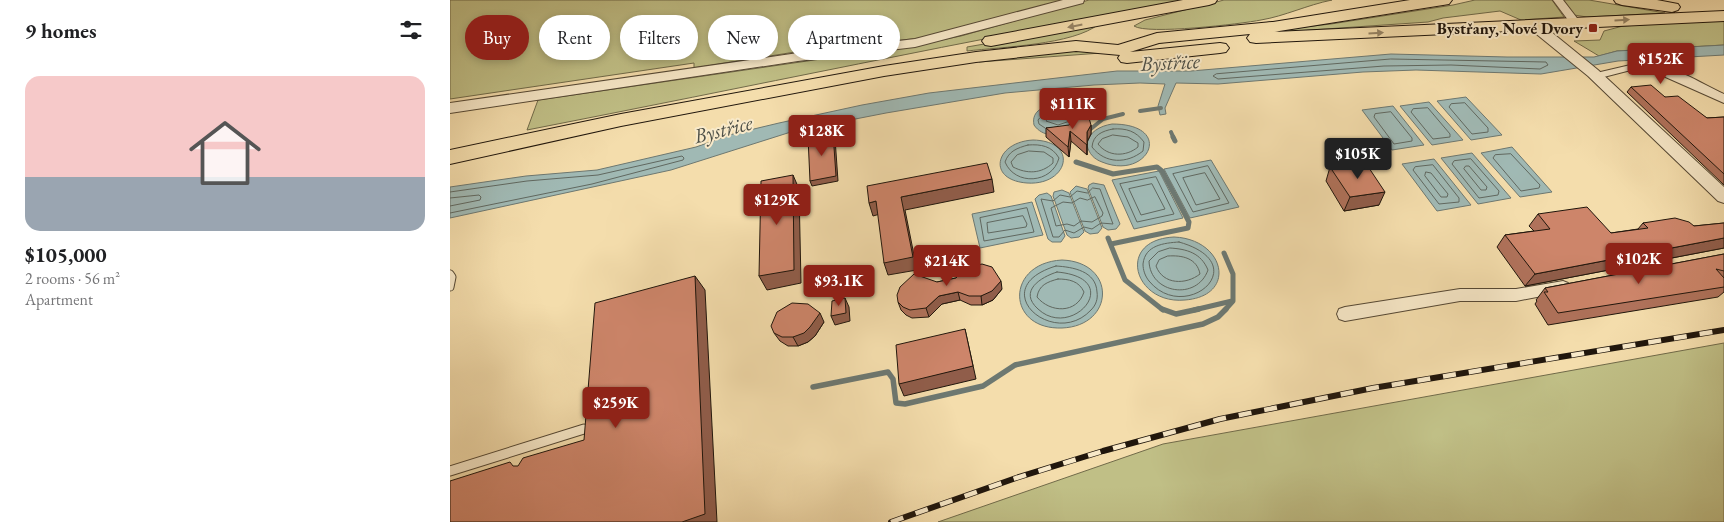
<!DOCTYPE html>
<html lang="en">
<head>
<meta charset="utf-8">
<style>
  body { margin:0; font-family:"EB Garamond",serif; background:#f2f2f2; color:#202124; height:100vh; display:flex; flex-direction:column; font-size:19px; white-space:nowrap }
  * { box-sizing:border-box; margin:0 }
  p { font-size:16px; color:#757577 }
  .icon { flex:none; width:28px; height:28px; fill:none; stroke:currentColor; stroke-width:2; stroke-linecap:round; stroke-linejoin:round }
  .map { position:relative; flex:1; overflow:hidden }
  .details { display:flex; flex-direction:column; background:#fff; width:450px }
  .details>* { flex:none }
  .banner { position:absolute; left:15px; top:15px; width:475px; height:45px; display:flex; gap:10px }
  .price { position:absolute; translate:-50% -42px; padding:0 11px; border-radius:5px; background:#8f2418; color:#fff; font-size:16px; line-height:32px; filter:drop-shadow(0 1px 2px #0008) }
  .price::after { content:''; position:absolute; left:50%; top:30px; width:15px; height:11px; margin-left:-8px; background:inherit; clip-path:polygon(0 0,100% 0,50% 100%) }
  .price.active { background:#222; color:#fff }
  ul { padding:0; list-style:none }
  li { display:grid; align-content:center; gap:10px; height:265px; padding:0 25px }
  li+li { border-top:1px solid #e0e0e0 }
  li span { display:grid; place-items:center; height:155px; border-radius:15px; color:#555 }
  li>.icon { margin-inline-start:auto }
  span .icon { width:90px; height:90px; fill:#fffc; stroke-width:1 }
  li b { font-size:21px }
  h2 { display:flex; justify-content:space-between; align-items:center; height:60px; padding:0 25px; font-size:21px }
  .tag { padding:0 18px; border-radius:22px; background:#fff; box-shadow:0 2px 8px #0003; font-size:18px; line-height:45px }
  .tag.active { background:#8f2418; color:#fff }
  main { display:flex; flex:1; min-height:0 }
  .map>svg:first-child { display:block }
  .green { fill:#c0bf86; stroke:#706a49 }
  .water { fill:#a0b9b4; stroke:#6d7871 }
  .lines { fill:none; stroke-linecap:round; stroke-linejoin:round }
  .shore { stroke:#606860; stroke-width:1 }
  .stream-far2 { stroke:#6d7871; stroke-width:4 }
  .stream-far1 { stroke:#6d7871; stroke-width:5 }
  .stream { stroke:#6d7871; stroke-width:5.5 }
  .service-far1-casing { stroke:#554834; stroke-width:9 }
  .service-casing { stroke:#554834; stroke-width:11 }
  .minor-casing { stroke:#554834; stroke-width:2 }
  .tertiary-casing { stroke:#554834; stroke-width:2 }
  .primary-casing { stroke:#20160c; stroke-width:2 }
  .trunk-casing { stroke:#20160c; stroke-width:2 }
  .service-far1 { stroke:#f8e9c9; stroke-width:7 }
  .service { stroke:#f8e9c9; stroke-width:9 }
  .minor { fill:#f8e9c9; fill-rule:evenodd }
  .tertiary { fill:#f8e9c9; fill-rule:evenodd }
  .primary { fill:#f4ddac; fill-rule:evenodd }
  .trunk { fill:#f4ddac; fill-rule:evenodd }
  .rail-casing { stroke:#20160c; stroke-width:6 }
  .rail { stroke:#f8e9c9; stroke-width:4.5; stroke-dasharray:13; stroke-linecap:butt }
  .wall { fill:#b0725b; stroke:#20160c }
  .shaded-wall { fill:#905d4a; stroke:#20160c }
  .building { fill:#cd856a; stroke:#20160c }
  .oneway { fill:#958364 }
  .poi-dot { fill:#8f2418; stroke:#f8e9c9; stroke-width:2 }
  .labels { text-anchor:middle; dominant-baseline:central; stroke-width:4; stroke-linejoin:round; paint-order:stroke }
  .far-poi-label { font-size:16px; font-weight:bold; fill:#20160c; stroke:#f8e9c9; text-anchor:end }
  .water-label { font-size:21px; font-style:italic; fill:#4d4f47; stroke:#f8e9c9 }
</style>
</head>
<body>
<main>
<section class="details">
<h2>9 homes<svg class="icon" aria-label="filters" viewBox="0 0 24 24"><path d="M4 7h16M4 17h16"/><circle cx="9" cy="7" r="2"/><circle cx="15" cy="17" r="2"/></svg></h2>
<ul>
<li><span style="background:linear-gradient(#f6c9c9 65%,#9aa5b1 0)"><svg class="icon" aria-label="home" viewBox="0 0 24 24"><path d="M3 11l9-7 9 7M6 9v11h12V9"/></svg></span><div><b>$105,000</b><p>2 rooms · 56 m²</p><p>Apartment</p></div></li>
</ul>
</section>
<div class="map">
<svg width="1274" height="522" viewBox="0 0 1274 522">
  <rect width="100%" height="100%" fill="#f4ddac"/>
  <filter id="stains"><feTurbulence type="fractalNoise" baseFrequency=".004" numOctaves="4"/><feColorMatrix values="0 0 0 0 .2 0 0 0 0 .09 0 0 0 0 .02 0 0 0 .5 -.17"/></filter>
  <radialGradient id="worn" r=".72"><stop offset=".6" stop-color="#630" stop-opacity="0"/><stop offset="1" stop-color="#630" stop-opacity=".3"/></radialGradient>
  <!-- green -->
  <path class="green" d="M0 0H617L470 38 345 52 244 68V63L0 99Z
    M639 0H741C519 40 298 87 77 130L88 100 461 46 511 36Z
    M774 0H882C857 5 835 16 811 20 791 24 697 35 684 26L695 20Z
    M1025 0H1102L1114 17 1071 20 1050 11 993 18 978 22 787 35 709 43 881 24 1003 5Z
    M1113 0H1139L1215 13 1137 17 1124 15Z
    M1274 20V45L1167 51 1149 56 1124 41 1150 40 1154 31 1173 26Z
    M649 24C623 45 551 47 517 51V47Z
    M610 50H640L651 53 529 62V60Z
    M1274 343V522H488L713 444Z"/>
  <!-- water -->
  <path class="water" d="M1274 45V55L1168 61 1091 74 966 70 913 72 768 84 726 83 715 108 716 114 710 115 708 106 715 84 690 83 644 85 555 93 436 113 344 131 221 170 0 218V187L76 176 147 170 246 147 283 134 329 123 412 105 479 93 667 71H741L941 54 1057 57H1144L1167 51Z
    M1016 97 1052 135 1021 140 987 101Z
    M979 102 1013 140 982 145 950 106Z
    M606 104C617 104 628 107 633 118L622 133C609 137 592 137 584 125 581 110 595 106 606 104Z
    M943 106 974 145 942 150 912 110Z
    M662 124C726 124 698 181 652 162 644 159 639 154 637 145 638 132 650 126 662 124Z
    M583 140C630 141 618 186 577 183 536 180 545 142 583 140Z
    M1062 147 1102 192 1070 197 1031 153Z
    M1022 153 1061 198 1028 204 991 158Z
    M984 159 1021 205 987 211 952 164Z
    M761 160 789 207 740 218 714 169Z
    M709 171 733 218 684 229 662 180Z
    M643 183 654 185 670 224 666 229 658 230 653 227 638 188 639 185Z
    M626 186 637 189 652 228 648 233 640 234 635 231 620 192Z
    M612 190 619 193 634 232 629 237 621 238 617 235 603 196 604 192Z
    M597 193 601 196 615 236 611 242H602L598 239 585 199 589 195Z
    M582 202 593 235 530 248 522 214Z
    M724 237C775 239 788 296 735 300 684 305 665 240 724 237Z
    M612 260C667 262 665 326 612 328 556 330 555 263 612 260Z"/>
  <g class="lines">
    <!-- shore -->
    <path class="shore" d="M941 59 1096 62 1098 65 1090 69 1001 65 934 66 768 79 763 76 766 74Z
      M1015 103 1038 128V132L1022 134 999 107 1001 104Z
      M978 108 1000 134V137L983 139 961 112 963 109Z
      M941 112 962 138V141L944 144 924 117 925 114Z
      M610 115 619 117 620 121 608 125 596 121 599 117Z
      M595 128 589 124 588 120C598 107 615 106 627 117
      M663 129C676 128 686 131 694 142L693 151C677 164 655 164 642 147 643 135 652 131 663 129Z
      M663 135 678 137 688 143V147C676 157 658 157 648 144L652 139Z
      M578 145C591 144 602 146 609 158 602 184 565 186 555 162 559 151 567 148 578 145Z
      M579 151 594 152 603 158V163C591 174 577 174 563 167L561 162 567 155Z
      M1061 154 1090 185 1089 188 1071 191 1043 158 1045 155Z
      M1021 159 1049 191 1048 195 1029 198 1002 164 1004 161Z
      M983 165 1009 198V202L989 204 963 170 965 167Z
      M758 166 779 203 743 212 723 174Z
      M1016 166H1019L1037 187 1036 190H1031L1014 169Z
      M976 172 981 173 998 194 997 197H991L975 176Z
      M755 173 770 199 746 205 733 178Z
      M706 177 724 214 687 222 670 184Z
      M702 184 715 209 691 215 679 189Z
      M643 188 650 189 663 224 651 223 642 229 634 227 624 233 615 230 609 237H603L591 199 603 201 610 195 620 197 627 191 637 193Z
      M0 192 77 181 148 175 232 156 234 158 233 160 142 184 0 213
      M645 197 653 213 652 216 642 222 631 221 624 226 617 224 606 226 601 208 613 202 622 203 630 198 637 200Z
      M0 198 29 195 31 197 30 200 0 206
      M577 208 584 232 534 241 530 218Z
      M573 216 577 224 576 227 538 233 537 223Z
      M729 242C807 264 735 325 699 281 695 276 693 270 693 264 695 245 714 243 729 242Z
      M720 248C737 249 751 253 758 270 747 301 700 294 699 261L708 252Z
      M718 256C732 255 747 258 750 274 736 285 713 285 706 266L709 260Z
      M606 266C623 267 646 271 647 292 648 299 646 305 641 310 604 350 533 288 606 266Z
      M607 272C677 278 622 341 588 309 568 291 591 277 607 272Z
      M608 279C619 279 629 281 634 292 627 314 600 313 587 297 589 285 597 282 608 279Z"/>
    <!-- stream-far2 -->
    <path class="stream-far2" d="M690 111 711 108
      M637 132 653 119 673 114
      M721 132 724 139"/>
    <!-- stream-far1 -->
    <path class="stream-far1" d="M723 137 725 141
      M626 162 663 174 707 167 712 171 739 222 738 228 661 244
      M658 238 675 280 713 310
      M774 253 783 274V301L775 310
      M744 310 782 301"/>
    <!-- stream -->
    <path class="stream" d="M712 309 726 314 749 309
      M363 387 438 372 443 379 446 403 455 404 533 386 565 365 753 324 768 317 776 309"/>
    <defs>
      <path id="service-far1" d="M0 274 2 277 0 287"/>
      <path id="service" d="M0 471 134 429"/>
      <path id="minor" d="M1103 0H1113L1130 22 1129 24H1121Z
        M1189 63C1219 62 1248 82 1274 94V103L1202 71H1177L1146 79 1140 76 1142 74Z
        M1113 281 1118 283 1121 287 1118 291 1066 301H1010L895 321 889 319 887 314 889 309 895 307 1010 289H1066Z"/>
      <path id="tertiary" d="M613 0H634L633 3 465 47 348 61 0 113V103L348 53 465 39Z
        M1084 21 1089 22 1148 70 1274 187V203L1268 201 1138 76 1079 28 1077 25Z"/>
      <path id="primary" d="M733 0H767L765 3 759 5 541 46 535 45 532 41 535 37 541 36Z
        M1164 0H1207L1228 4 1230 7 1228 10 1222 12 1172 5 1166 3Z
        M1274 11V21L806 43 800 42 797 38 800 34 709 43 680 52 770 43 776 44 779 48 776 52 770 53 677 63 671 62 668 58 670 55 626 51 526 62 434 76 171 126 0 164V150L171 114 434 66 526 52 626 41 668 45 707 33 823 22 829 23 832 27 829 31 824 32Z"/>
      <path id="trunk" d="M960 0H1002L999 4 993 5 823 32 817 31 814 27 817 23 823 22Z"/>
    </defs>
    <!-- service-far1 casing -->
    <use href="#service-far1" class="service-far1-casing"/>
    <!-- service casing -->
    <use href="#service" class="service-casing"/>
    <!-- minor casing -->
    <use href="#minor" class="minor-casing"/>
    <!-- tertiary casing -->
    <use href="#tertiary" class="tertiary-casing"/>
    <!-- primary casing -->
    <use href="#primary" class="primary-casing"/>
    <!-- trunk casing -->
    <use href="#trunk" class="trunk-casing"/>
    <!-- service-far1 -->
    <use href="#service-far1" class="service-far1"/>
    <!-- service -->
    <use href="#service" class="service"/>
    <!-- minor -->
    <use href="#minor" class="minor"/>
    <!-- tertiary -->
    <use href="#tertiary" class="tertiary"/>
    <!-- primary -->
    <use href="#primary" class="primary"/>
    <!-- trunk -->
    <use href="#trunk" class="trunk"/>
    <defs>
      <path id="rail" d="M441 522 566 478 653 451 770 419 923 388 1274 330"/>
    </defs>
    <!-- rail casing -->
    <use href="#rail" class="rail-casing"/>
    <!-- rail -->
    <use href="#rail" class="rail"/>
  </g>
  <!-- wall -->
  <path class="wall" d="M1181 87 1215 97 1257 118 1274 117V185L1177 92Z
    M641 125V134L637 142V155L621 141 619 157 596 137V128Z
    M880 167 929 205 894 211 876 181Z
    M1088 214 1161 233 1188 229 1193 223 1244 226 1274 223V248L1075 286 1047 247 1055 235 1084 231 1079 226Z
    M1274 254V292L1268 297 1098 325 1085 304 1087 301 1086 300 1095 288Z
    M506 278 552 289 543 300 532 305H521L510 300 492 304 479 317 462 318 456 315 451 310 448 302 487 282Z
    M374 322 365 336 358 342 348 346H338L330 341 324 333Z"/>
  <!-- shaded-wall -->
  <path class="shaded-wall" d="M641 125V134L637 142V155V132Z
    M620 131 621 141 619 157 618 147Z
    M383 133 385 138 388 181 362 186 360 181Z
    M343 175 349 189 351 283 317 290 309 276Z
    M542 179 544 192 455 210 467 270 438 275 434 263 451 197Z
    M935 192 929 205 894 211 900 197Z
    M426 201 430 214 423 216 419 203Z
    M1274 238V248L1075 286 1085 274Z
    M245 276 255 290 267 522H232Z
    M551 281 552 289 543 300 532 305 531 296Z
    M508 292 510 300 492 304 479 317 476 308 489 296Z
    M395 298 399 307 400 321 385 325 381 316Z
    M370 313 374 322 365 336 358 342 348 346 343 337Z
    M515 329 526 379 454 396 449 384Z"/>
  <!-- building -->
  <path class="building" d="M1201 85 1215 97 1228 96 1257 118 1274 117V174L1181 87Z
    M637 111 641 125 637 132V145L620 131 618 147 596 128 619 125Z
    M383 133 386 176 360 181 358 137Z
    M915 162 935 192 900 197 880 167Z
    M537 163 542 179 451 197 463 257 434 263 426 201 419 203 417 186Z
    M343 175 344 270 309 276 311 181Z
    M1137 207 1161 233 1198 228 1193 223 1225 218 1239 222 1244 226 1274 223V238L1085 274 1055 235 1100 229 1088 214Z
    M1274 254V271L1266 269 1274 278V287L1108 313 1094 292H1098L1095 288Z
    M532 264 542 267 551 281 542 291 531 296H519L508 292 489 296 476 308 460 310 453 307 448 302 447 295 450 287 464 274 487 282 506 278 515 268Z
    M245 276 255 514 232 522H0V481L60 462 63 466H68L73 458 134 440 145 303Z
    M395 298 396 313 381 316 382 301Z
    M342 303 358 304 370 313 360 327 354 333 343 337H332L324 333 321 326 327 312Z
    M515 329 523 366 449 384 446 345Z"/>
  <!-- one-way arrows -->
  <defs><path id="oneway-solid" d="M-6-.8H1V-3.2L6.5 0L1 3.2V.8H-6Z" transform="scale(1.25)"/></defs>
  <g class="oneway">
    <use href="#oneway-solid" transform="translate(1172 20) rotate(-3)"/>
    <use href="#oneway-solid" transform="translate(625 26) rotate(169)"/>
    <use href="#oneway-solid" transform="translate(926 33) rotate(-3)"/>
  </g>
  <!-- markers -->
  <rect class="poi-dot" x="1138" y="23" width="10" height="10" rx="2.5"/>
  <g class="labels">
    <!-- far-poi labels -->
    <g class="far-poi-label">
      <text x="1133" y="28">Bystřany, Nové Dvory</text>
    </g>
    <!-- water labels -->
    <g class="water-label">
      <text transform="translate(720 62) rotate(-3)">Bystřice</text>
      <text transform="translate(273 129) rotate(-14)">Bystřice</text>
    </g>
  </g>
  <rect width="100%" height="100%" filter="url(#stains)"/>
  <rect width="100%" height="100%" fill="url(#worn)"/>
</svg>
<b class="price" style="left:1211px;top:85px">$152K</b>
<b class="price" style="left:623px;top:130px">$111K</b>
<b class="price" style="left:372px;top:157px">$128K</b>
<b class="price active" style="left:908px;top:180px">$105K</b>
<b class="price" style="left:327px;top:226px">$129K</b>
<b class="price" style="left:1189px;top:285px">$102K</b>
<b class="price" style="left:497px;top:287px">$214K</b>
<b class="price" style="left:389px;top:307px">$93.1K</b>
<b class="price" style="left:166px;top:429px">$259K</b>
<div class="banner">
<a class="tag active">Buy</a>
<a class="tag">Rent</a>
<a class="tag">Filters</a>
<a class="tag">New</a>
<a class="tag">Apartment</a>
</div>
</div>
</main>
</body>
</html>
